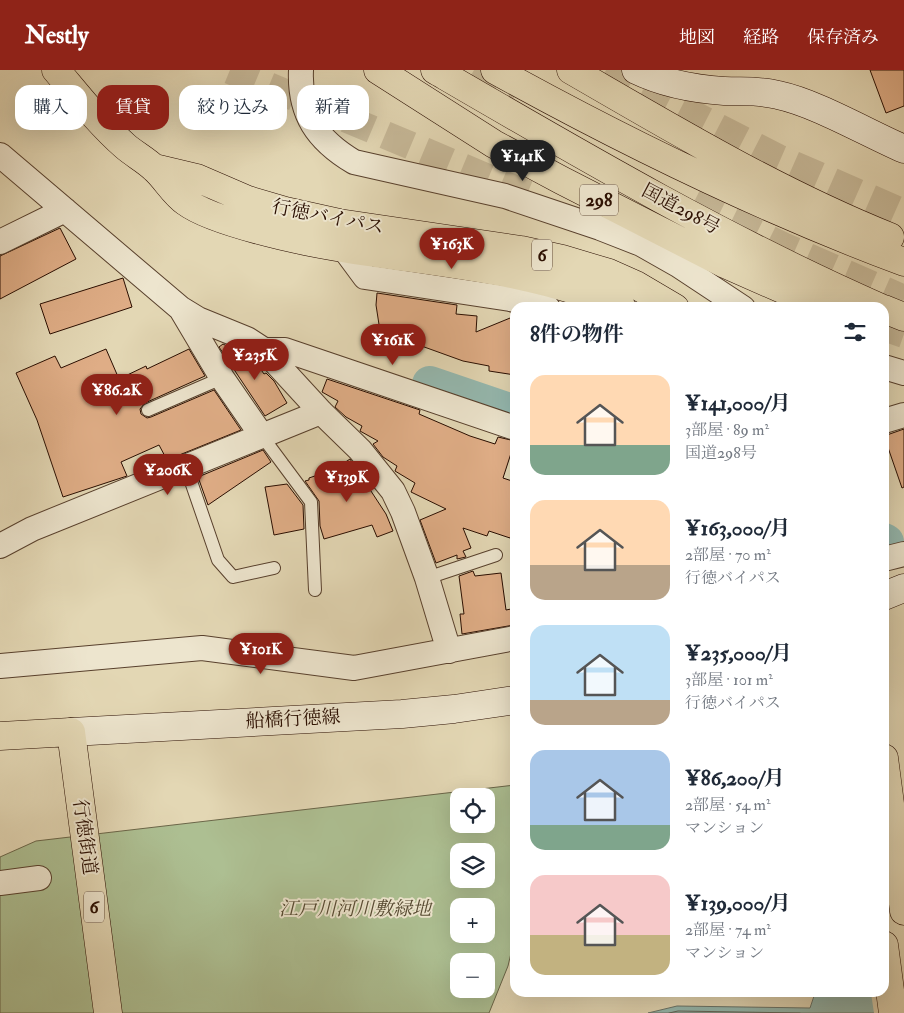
<!DOCTYPE html>
<html lang="ja">
<head>
<meta charset="utf-8">
<style>
  body { margin:0; font-family:"IM FELL Double Pica","Noto Serif JP",serif; background:#f6f6f7; color:#1f2937; height:100vh; display:flex; flex-direction:column; font-size:19px; white-space:nowrap }
  * { box-sizing:border-box; margin:0 }
  p { font-size:16px; color:#747a83 }
  .icon { flex:none; width:28px; height:28px; fill:none; stroke:currentColor; stroke-width:2; stroke-linecap:round; stroke-linejoin:round }
  .map { position:relative; flex:1; overflow:hidden }
  .sheet { position:absolute; left:510px; top:232px; width:379px; height:695px; display:flex; flex-direction:column; background:#fff; border-radius:15px; box-shadow:0 5px 20px #0002 }
  .sheet>* { flex:none }
  .top-card { position:absolute; left:15px; top:15px; width:420px; height:45px; display:flex; gap:10px }
  .tools { position:absolute; left:450px; top:718px; display:grid; gap:10px }
  .tools a { display:grid; place-items:center; width:45px; height:45px; border-radius:10px; background:#fff; box-shadow:0 5px 20px #0002; font-size:25px }
  .price { position:absolute; translate:-50% -42px; padding:0 11px; border-radius:18px; background:#8f2418; color:#fff; font-size:16px; line-height:32px; filter:drop-shadow(0 1px 2px #0008) }
  .price::after { content:''; position:absolute; left:50%; top:30px; width:15px; height:11px; margin-left:-8px; background:inherit; clip-path:polygon(0 0,100% 0,50% 100%) }
  .price.on { background:#222; color:#fff }
  ul { padding:0; list-style:none }
  li { display:flex; align-items:center; gap:15px; height:125px; padding:0 20px }
  li span { display:grid; place-items:center; flex:none; width:140px; height:100px; border-radius:15px; color:#555 }
  li>.icon { margin-inline-start:auto }
  span .icon { width:60px; height:60px; fill:#fffc; stroke-width:1 }
  li b { font-size:21px }
  h2 { display:flex; justify-content:space-between; align-items:center; height:60px; padding:0 20px; font-size:21px }
  .tag { padding:0 18px; border-radius:15px; background:#fff; box-shadow:0 5px 20px #0002; font-size:18px; line-height:45px }
  .tag.on { background:#8f2418; color:#fff }
  header { display:flex; align-items:center; gap:30px; box-sizing:border-box; height:70px; padding:0 25px; background:#8f2418; color:#fff }
  header strong { font-size:24px }
  nav { display:flex; gap:28px; margin-inline-start:auto; font-size:18px }
  .map>svg:first-child { display:block }
  .green { fill:#adbf92; stroke:#6b6649; fill-rule:evenodd }
  .water { fill:#95b9b0; stroke:#6a746a }
  .pier { fill:#e3d7b4 }
  .lines { fill:none; stroke-linecap:round; stroke-linejoin:round }
  .shore { stroke:#5f6358; stroke-width:1 }
  .river { stroke:#95b9b0; stroke-width:36 }
  .building { fill:#dfad86; stroke:#290d00 }
  .highway-tunnel { stroke:#c7b999; stroke-width:28; stroke-dasharray:28 14; stroke-linecap:butt }
  .lane-casing { stroke:#58402d; stroke-width:14 }
  .street-casing { stroke:#58402d; stroke-width:26 }
  .secondary-casing { stroke:#290d00; stroke-width:29 }
  .primary-casing { stroke:#290d00; stroke-width:29 }
  .highway-casing { stroke:#290d00; stroke-width:29 }
  .lane { stroke:#ede5ce; stroke-width:12 }
  .street { stroke:#ede5ce; stroke-width:24 }
  .secondary { stroke:#ede5ce; stroke-width:28 }
  .primary { stroke:#e3d7b4; stroke-width:28 }
  .highway { stroke:#e3d7b4; stroke-width:28 }
  .labels { text-anchor:middle; dominant-baseline:central; stroke-width:4; stroke-linejoin:round; paint-order:stroke }
  .shield { fill:#ede5ce; stroke:#644e3e; stroke-width:1 }
  .shield-label { font-size:18px; font-weight:bold; fill:#290d00 }
  .street-label { font-size:19px; fill:#290d00; stroke:#ede5ce }
  .park-label { font-size:19px; font-style:italic; fill:#574b33; stroke:#ede5ce }
</style>
</head>
<body>
<header>
<strong>Nestly</strong>
<nav><a>地図</a><a>経路</a><a>保存済み</a></nav>
</header>
<div class="map">
<svg width="904" height="943" viewBox="0 0 904 943">
  <rect width="100%" height="100%" fill="#e3d7b4"/>
  <filter id="stains"><feTurbulence type="fractalNoise" baseFrequency=".004" numOctaves="4"/><feColorMatrix values="0 0 0 0 .2 0 0 0 0 .09 0 0 0 0 .02 0 0 0 .5 -.17"/></filter>
  <radialGradient id="worn" r=".72"><stop offset=".6" stop-color="#630" stop-opacity="0"/><stop offset="1" stop-color="#630" stop-opacity=".3"/></radialGradient>
  <!-- green -->
  <path class="green" d="M515 715V866L508 896 489 943H0V787L36 771ZM459 726H486V754H459ZM459 781H486V809H459ZM459 836H486V864H459ZM459 891H486V919H459Z"/>
  <!-- water -->
  <path class="water" d="M884 922 904 943H648L677 936 810 938 815 923Z"/>
  <!-- pier -->
  <path class="pier" d="M904 766V943H874L871 923 884 922V768Z"/>
  <g class="lines">
    <!-- shore -->
    <path class="shore" d="M669 943 678 941 800 943"/>
    <!-- river -->
    <path class="river" d="M430 314 515 343
      M884 471 886 472"/>
  </g>
  <!-- building -->
  <path class="building" d="M870 0H904V36L886 43Z
    M60 158 76 189 0 229V186Z
    M123 208 132 237 50 264 40 234Z
    M377 223 457 235 456 244 477 246 476 262 515 246V305L489 301V296L463 291 380 261 376 235Z
    M223 274 255 291 264 304 266 303 274 311 287 333 265 346 219 277Z
    M106 279 119 309 146 296 147 299 189 279 205 306 145 333 140 339 141 344 147 348 151 347 214 320 241 360 167 390 159 375 121 392 127 406 63 427 37 350 16 303 55 286 61 298Z
    M327 309 420 340 419 344 470 366 495 374 498 367 515 371 503 408 515 412V453L510 468 489 461 487 466 463 458 471 478 463 481 466 487 457 489V485L436 493 420 450 446 439 411 422 415 413 395 401 397 396 383 387 373 374 378 371 360 361 362 356 346 347 335 337 338 331 322 322Z
    M904 359V417L902 418 884 366Z
    M263 380 271 392 208 435 198 407Z
    M350 389 386 444 393 461 377 467 372 455 324 469 320 456 319 431 305 411 309 410V408L335 399Z
    M287 414 303 435 304 459 274 465 265 417Z
    M473 501 475 506 501 503 506 540 511 539 514 555 462 564 460 544H464L459 506Z"/>
  <g class="lines">
    <!-- highway-tunnel -->
    <path class="highway-tunnel" d="M230 0 536 128
      M474 0 516 24
      M606 0 778 88 904 143
      M694 132 783 176 904 229
      M884 257 904 264"/>
    <defs>
      <path id="lane" d="M148 340 222 308
        M262 366 311 432 315 520
        M186 397 218 490 233 507 274 498
        M427 508 496 485"/>
      <path id="street" d="M301 0C299 44 317 70 354 92L505 126 600 158 641 174 678 195 743 238
        M0 85 180 238 198 249 247 269 264 280 321 342 360 380 393 421 403 442 427 508 449 581
        M0 172 65 140
        M345 180 365 207 510 229 548 238
        M181 239 222 308 262 366
        M264 280H285L515 358
        M884 297 904 303
        M884 351 904 345
        M0 476 32 459 321 342
        M884 489 904 484
        M0 596 202 578 354 598 515 568
        M0 813 39 808"/>
      <path id="secondary" d="M636 0C665 14 693 19 724 21 743 22 759 20 778 25 816 33 867 63 904 79
        M884 526 904 518
        M71 662 402 644 454 639 515 630"/>
      <path id="primary" d="M56 0C78 26 99 53 125 76 134 84 146 90 155 99 166 109 174 124 186 132 206 147 257 160 282 166 395 193 515 190 622 238
        M155 98 197 108 248 130 285 141 339 153 521 180 562 189 609 203 636 215 675 238
        M0 666 71 662 108 943
        M884 688 904 841
        M884 875 893 943"/>
      <path id="highway" d="M378 0 494 74 561 110 725 194 782 219 831 238
        M435 0C581 85 726 170 881 238
        M495 0C627 73 762 139 904 192
        M571 0C675 60 778 122 890 167
        M884 239 904 247"/>
    </defs>
    <!-- lane casing -->
    <use href="#lane" class="lane-casing"/>
    <!-- street casing -->
    <use href="#street" class="street-casing"/>
    <!-- secondary casing -->
    <use href="#secondary" class="secondary-casing"/>
    <!-- primary casing -->
    <use href="#primary" class="primary-casing"/>
    <!-- highway casing -->
    <use href="#highway" class="highway-casing"/>
    <!-- lane -->
    <use href="#lane" class="lane"/>
    <!-- street -->
    <use href="#street" class="street"/>
    <!-- secondary -->
    <use href="#secondary" class="secondary"/>
    <!-- primary -->
    <use href="#primary" class="primary"/>
    <!-- highway -->
    <use href="#highway" class="highway"/>
  </g>
  <g class="labels">
    <!-- shield labels -->
    <g class="shield">
      <rect x="580" y="114.5" width="38" height="31" rx="4"/>
      <rect x="532" y="169.5" width="20" height="31" rx="4"/>
      <rect x="84" y="821.5" width="20" height="31" rx="4"/>
    </g>
    <g class="shield-label">
      <text x="599" y="130">298</text>
      <text x="542" y="185">6</text>
      <text x="94" y="837">6</text>
    </g>
    <!-- street labels -->
    <g class="street-label">
      <text transform="translate(681 139) rotate(28)">国道298号</text>
      <text transform="translate(328 147) rotate(11)">行徳バイパス</text>
      <text transform="translate(293 649) rotate(-3)">船橋行徳線</text>
      <text transform="translate(85 767) rotate(82)">行徳街道</text>
    </g>
    <!-- park labels -->
    <g class="park-label">
      <text x="355" y="839">江戸川河川敷緑地</text>
    </g>
  </g>
  <rect width="100%" height="100%" filter="url(#stains)"/>
  <rect width="100%" height="100%" fill="url(#worn)"/>
</svg>
<div class="tools">
<a><svg class="icon" aria-label="locate" viewBox="0 0 24 24"><circle cx="12" cy="12" r="6"/><path d="M12 2v4M12 18v4M2 12h4M18 12h4"/></svg></a>
<a><svg class="icon" aria-label="layers" viewBox="0 0 24 24"><path d="M12 4l9 5-9 5-9-5zM3 14l9 5 9-5"/></svg></a>
<a>+</a>
<a>−</a>
</div>
<b class="price on" style="left:523px;top:112px">¥141K</b>
<b class="price" style="left:452px;top:200px">¥163K</b>
<b class="price" style="left:393px;top:296px">¥161K</b>
<b class="price" style="left:255px;top:311px">¥235K</b>
<b class="price" style="left:117px;top:346px">¥86.2K</b>
<b class="price" style="left:168px;top:426px">¥206K</b>
<b class="price" style="left:347px;top:433px">¥139K</b>
<b class="price" style="left:261px;top:605px">¥101K</b>
<div class="top-card">
<a class="tag">購入</a>
<a class="tag on">賃貸</a>
<a class="tag">絞り込み</a>
<a class="tag">新着</a>
</div>
<section class="sheet">
<h2>8件の物件<svg class="icon" aria-label="filters" viewBox="0 0 24 24"><path d="M4 7h16M4 17h16"/><circle cx="9" cy="7" r="2"/><circle cx="15" cy="17" r="2"/></svg></h2>
<ul>
<li><span style="background:linear-gradient(#ffd9b3 70%,#7fa58c 0)"><svg class="icon" aria-label="home" viewBox="0 0 24 24"><path d="M3 11l9-7 9 7M6 9v11h12V9"/></svg></span><div><b>¥141,000/月</b><p>3部屋 · 89 m²</p><p>国道298号</p></div></li>
<li><span style="background:linear-gradient(#ffd9b3 65%,#b9a48a 0)"><svg class="icon" aria-label="home" viewBox="0 0 24 24"><path d="M3 11l9-7 9 7M6 9v11h12V9"/></svg></span><div><b>¥163,000/月</b><p>2部屋 · 70 m²</p><p>行徳バイパス</p></div></li>
<li><span style="background:linear-gradient(#bfe0f5 75%,#b9a48a 0)"><svg class="icon" aria-label="home" viewBox="0 0 24 24"><path d="M3 11l9-7 9 7M6 9v11h12V9"/></svg></span><div><b>¥235,000/月</b><p>3部屋 · 101 m²</p><p>行徳バイパス</p></div></li>
<li><span style="background:linear-gradient(#a9c7e8 75%,#7fa58c 0)"><svg class="icon" aria-label="home" viewBox="0 0 24 24"><path d="M3 11l9-7 9 7M6 9v11h12V9"/></svg></span><div><b>¥86,200/月</b><p>2部屋 · 54 m²</p><p>マンション</p></div></li>
<li><span style="background:linear-gradient(#f6c9c9 60%,#c2b280 0)"><svg class="icon" aria-label="home" viewBox="0 0 24 24"><path d="M3 11l9-7 9 7M6 9v11h12V9"/></svg></span><div><b>¥139,000/月</b><p>2部屋 · 74 m²</p><p>マンション</p></div></li>
</ul>
</section>
</div>
</body>
</html>
